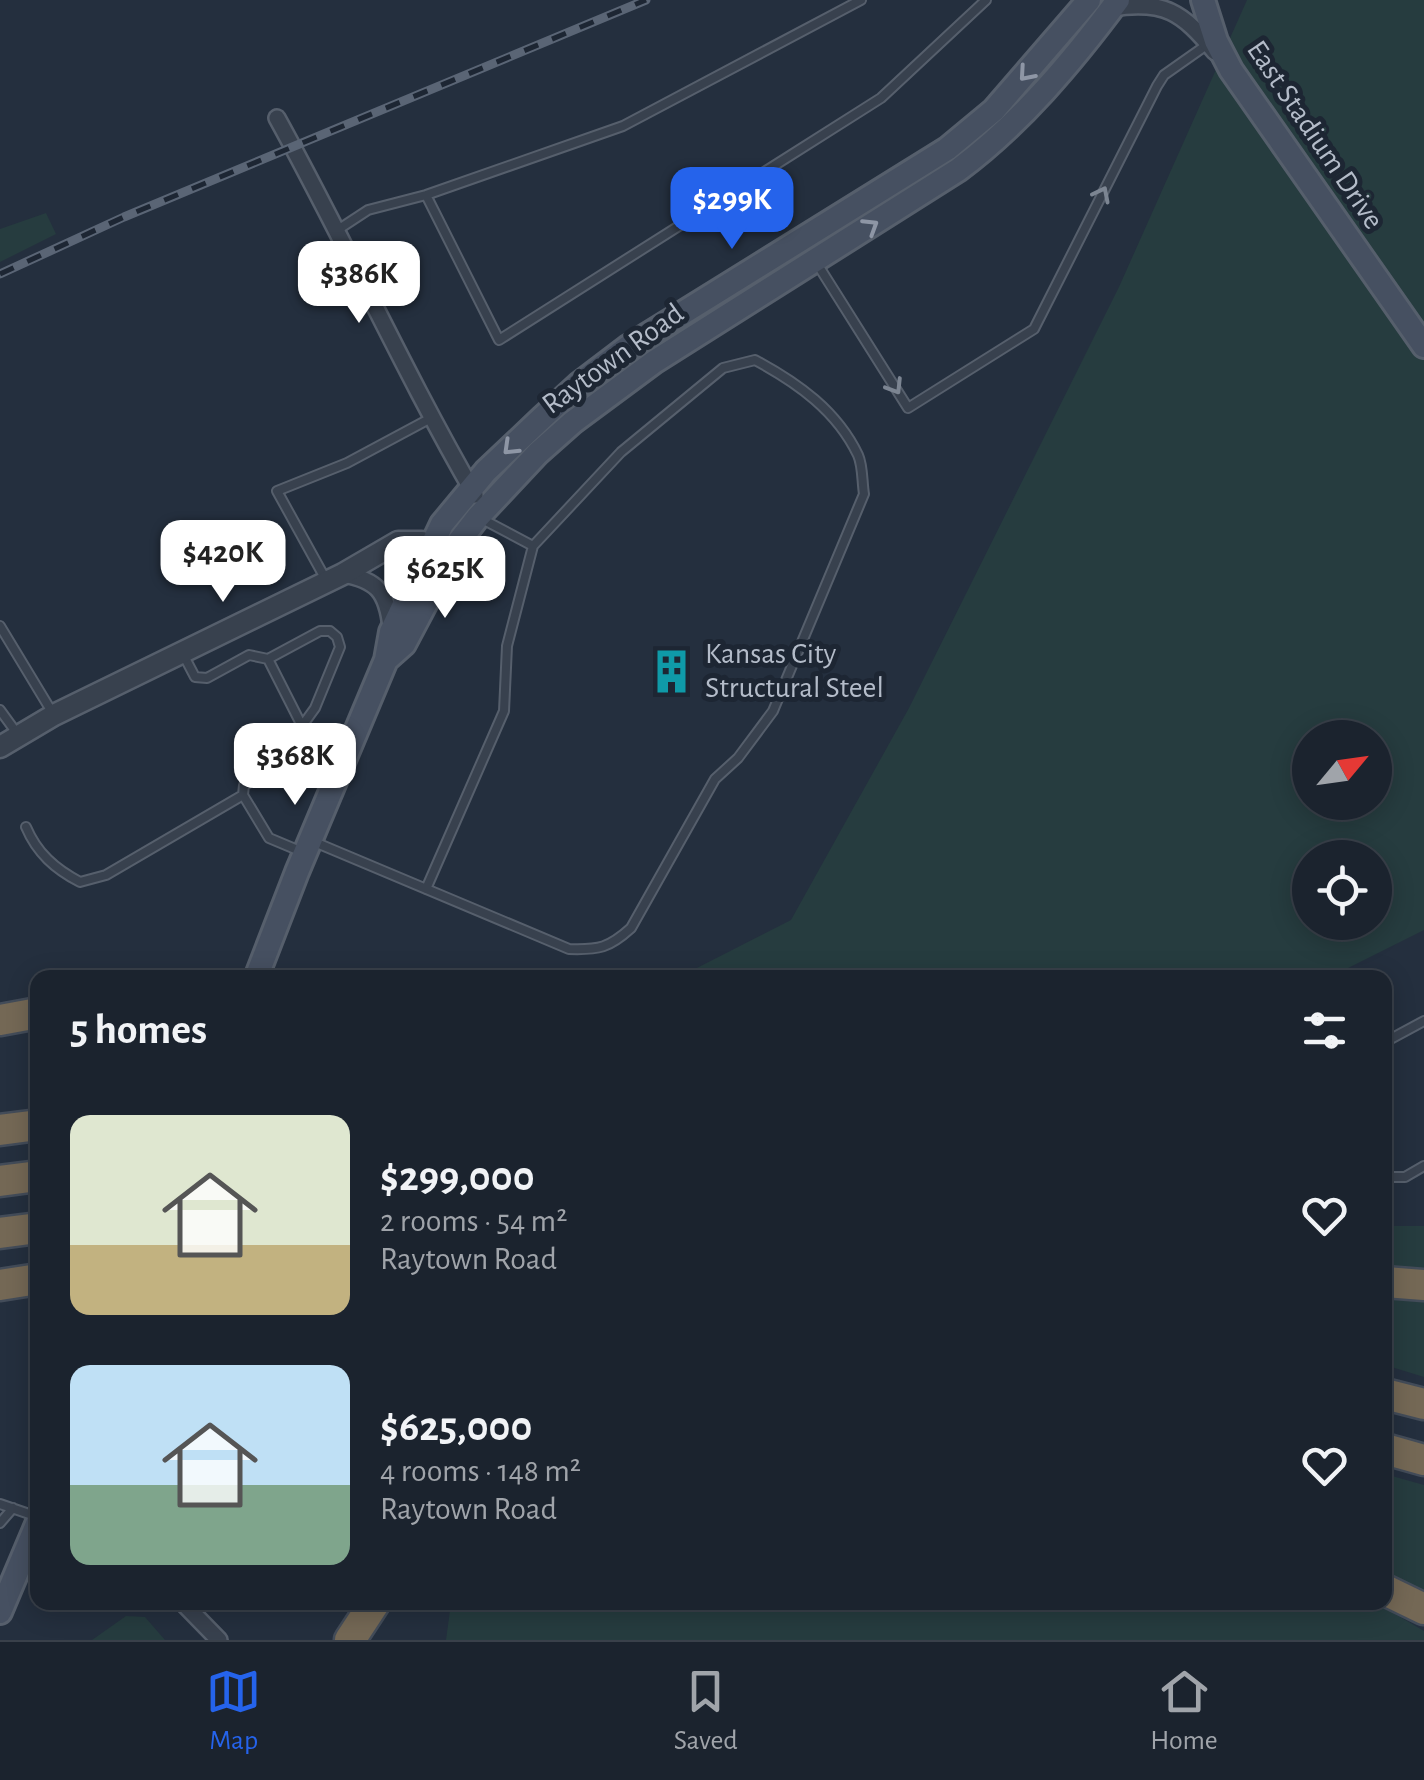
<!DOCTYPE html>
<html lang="en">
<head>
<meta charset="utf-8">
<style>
  body { margin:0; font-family:"Alegreya Sans",sans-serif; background:#282f3a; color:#f1f3f6; height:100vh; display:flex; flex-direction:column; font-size:38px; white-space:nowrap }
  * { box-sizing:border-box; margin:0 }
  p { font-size:32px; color:#a0a4aa }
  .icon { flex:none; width:55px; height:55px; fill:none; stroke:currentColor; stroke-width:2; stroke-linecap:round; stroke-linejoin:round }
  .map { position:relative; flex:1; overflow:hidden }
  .sheet { position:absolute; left:30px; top:970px; width:1362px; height:640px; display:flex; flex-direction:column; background:#1b232e; border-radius:20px; box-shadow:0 5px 25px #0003,0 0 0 2px #39404a }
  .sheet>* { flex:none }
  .needle { width:65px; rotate:61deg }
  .controls { position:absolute; left:1292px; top:720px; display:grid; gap:20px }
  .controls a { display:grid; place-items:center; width:100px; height:100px; border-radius:50%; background:#1b232e; box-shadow:0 5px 25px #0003,0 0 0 2px #39404a; font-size:50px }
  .price { position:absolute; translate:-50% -85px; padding:0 22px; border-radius:20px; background:#fff; color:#222; font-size:32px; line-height:65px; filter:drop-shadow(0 2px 5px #0008) }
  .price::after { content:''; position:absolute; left:50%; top:60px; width:30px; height:22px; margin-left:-15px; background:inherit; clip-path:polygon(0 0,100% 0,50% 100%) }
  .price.on { background:#2563eb; color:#fff }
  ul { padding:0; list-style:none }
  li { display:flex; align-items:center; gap:30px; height:250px; padding:0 40px }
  li span { display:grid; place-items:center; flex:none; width:280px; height:200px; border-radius:20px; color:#555 }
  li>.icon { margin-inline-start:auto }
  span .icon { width:120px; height:120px; fill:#fffc; stroke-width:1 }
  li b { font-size:42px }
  h2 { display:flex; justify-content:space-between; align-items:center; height:120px; padding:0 40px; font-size:42px }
  .tab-bar { display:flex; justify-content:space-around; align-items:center; height:140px; border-top:2px solid #39404a; background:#1b232e; font-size:28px; color:#a0a4aa }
  .tab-bar a { display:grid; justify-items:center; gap:5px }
  .tab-bar .on { color:#2563eb }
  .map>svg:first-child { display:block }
  .green { fill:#263c3f; fill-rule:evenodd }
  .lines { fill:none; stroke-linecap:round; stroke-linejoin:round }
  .service-casing { stroke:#565f6c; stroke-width:12 }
  .minor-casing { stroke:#565f6c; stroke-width:20 }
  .tertiary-casing { stroke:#565f6c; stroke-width:25 }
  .secondary-casing { stroke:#565f6c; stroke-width:28 }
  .motorway-casing { stroke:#434c59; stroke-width:35 }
  .service { stroke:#38414e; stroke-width:8 }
  .minor { stroke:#38414e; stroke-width:15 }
  .tertiary { stroke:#38414e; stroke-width:20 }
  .secondary { stroke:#465061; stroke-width:22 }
  .motorway { stroke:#746855; stroke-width:30 }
  .rail-casing { stroke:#5a6575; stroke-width:9 }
  .rail { stroke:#1d2633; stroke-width:5; stroke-dasharray:15; stroke-linecap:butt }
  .oneway { stroke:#8e96a5 }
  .oneway2 { stroke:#7c8592 }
  .labels { text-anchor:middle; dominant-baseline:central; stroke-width:10; stroke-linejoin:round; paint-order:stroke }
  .street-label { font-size:30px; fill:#b4bcc9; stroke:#1d2633 }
  .poi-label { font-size:30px; fill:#b4bcc9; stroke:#1d2633; text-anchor:start }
</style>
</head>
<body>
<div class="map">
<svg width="1424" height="1640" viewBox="0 0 1424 1640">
  <rect width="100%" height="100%" fill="#242f3e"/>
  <!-- green -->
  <path class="green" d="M1247 0H1424V930L1330 977 687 978 691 971 791 920 909 708 1119 287ZM1310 738H1375V802H1310ZM1310 858H1375V922H1310Z
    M46 213 56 234 0 262V229Z
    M1385 1226H1424V1270L1385 1267Z
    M1385 1295 1424 1297V1377L1385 1365Z
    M1385 1474 1424 1485V1596L1385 1578Z
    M451 1603 1369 1602 1390 1611 1424 1631V1640H446Z
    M126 1616 145 1617 165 1640H92Z"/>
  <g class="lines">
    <defs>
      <path id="service" d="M426 195 499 340 881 98 986 0
        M336 231 368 210 426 195 623 126 861 0
        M816 262 908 408 1034 329 1157 86 1164 75 1208 44
        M325 578 277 491 347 463 431 418
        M0 626 52 712
        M184 656 195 677 207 678 249 655 268 659 302 726 329 741 345 746
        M268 659 320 631H330L337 637 340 647 315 708 302 726 296 760 244 785 243 795 269 838 300 851
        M0 710 16 732
        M26 827C37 853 55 869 80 882L106 875 243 795
        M312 841 569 949C599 950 609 948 631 928L715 779 738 758 773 711 864 494C862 482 863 466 858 455 837 411 798 383 755 360L723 368 621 452 533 546
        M426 889 504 711 507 646 533 546 482 519
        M1385 1042 1424 1021
        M1385 1177H1405L1424 1166
        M0 1504 38 1517
        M0 1523 13 1508"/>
      <path id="minor" d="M1112 8C1165 0 1182 12 1215 52
        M277 118C346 243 404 372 475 495
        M343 574C377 580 387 592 391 627
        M182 1602 219 1640"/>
      <path id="tertiary" d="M0 747 54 715 343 574 398 542H422L443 554"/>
      <path id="secondary" d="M1203 0 1216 41 1231 70 1424 346
        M386 660 404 644 457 544 478 517 538 453 573 422 654 362 958 170C1020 124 1072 62 1118 0
        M256 978 297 872 386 660 391 632 442 524 486 471 542 418 578 385 628 347 947 149 994 110 1089 0
        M0 1612 38 1522"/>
      <path id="motorway" d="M0 1020 38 1013
        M0 1130 38 1125
        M0 1181 38 1176
        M0 1233 38 1228
        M1385 1282 1424 1285
        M0 1285 38 1279
        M1385 1394 1424 1404
        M1385 1449 1424 1460
        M1385 1590 1424 1609
        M350 1640 375 1602"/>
    </defs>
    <!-- service casing -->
    <use href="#service" class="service-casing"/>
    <!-- minor casing -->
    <use href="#minor" class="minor-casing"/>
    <!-- tertiary casing -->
    <use href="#tertiary" class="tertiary-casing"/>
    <!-- secondary casing -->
    <use href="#secondary" class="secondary-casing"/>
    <!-- motorway casing -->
    <use href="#motorway" class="motorway-casing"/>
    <!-- service -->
    <use href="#service" class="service"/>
    <!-- minor -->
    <use href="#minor" class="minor"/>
    <!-- tertiary -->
    <use href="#tertiary" class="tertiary"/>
    <!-- secondary -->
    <use href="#secondary" class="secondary"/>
    <!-- motorway -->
    <use href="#motorway" class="motorway"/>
    <defs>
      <path id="rail" d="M0 274 124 217 646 0"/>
    </defs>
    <!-- rail casing -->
    <use href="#rail" class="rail-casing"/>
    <!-- rail -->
    <use href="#rail" class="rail"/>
  </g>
  <!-- one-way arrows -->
  <defs><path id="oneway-chevron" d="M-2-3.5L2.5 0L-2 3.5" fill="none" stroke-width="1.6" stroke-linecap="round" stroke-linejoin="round" transform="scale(2.5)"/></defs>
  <g class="oneway">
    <use href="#oneway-chevron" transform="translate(1026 74) rotate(131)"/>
    <use href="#oneway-chevron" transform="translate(871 226) rotate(-32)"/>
    <use href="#oneway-chevron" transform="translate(510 448) rotate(136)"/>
  </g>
  <g class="oneway2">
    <use href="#oneway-chevron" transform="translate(1102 194) rotate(-63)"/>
    <use href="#oneway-chevron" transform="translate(895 387) rotate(58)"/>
  </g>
  <!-- icons -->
  <defs>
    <symbol id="building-bare" viewBox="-9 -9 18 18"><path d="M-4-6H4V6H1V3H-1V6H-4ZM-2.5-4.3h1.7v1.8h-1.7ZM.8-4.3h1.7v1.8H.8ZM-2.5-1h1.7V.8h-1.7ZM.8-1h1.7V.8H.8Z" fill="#0f9aa8" stroke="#1d2633" stroke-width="2.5" paint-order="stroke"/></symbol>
  </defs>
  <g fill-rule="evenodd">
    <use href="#building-bare" x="640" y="640" width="63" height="63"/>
  </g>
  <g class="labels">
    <!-- street labels -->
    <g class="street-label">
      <text transform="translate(1315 135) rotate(56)">East Stadium Drive</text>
      <text transform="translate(613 359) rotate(-36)">Raytown Road</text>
    </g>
    <!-- poi labels -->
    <g class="poi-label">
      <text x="705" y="654">Kansas City<tspan x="705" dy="34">Structural Steel</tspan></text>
    </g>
  </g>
</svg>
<div class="controls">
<a><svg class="needle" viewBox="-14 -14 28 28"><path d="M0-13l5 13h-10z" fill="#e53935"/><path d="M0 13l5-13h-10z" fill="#a0a4aa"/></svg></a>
<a><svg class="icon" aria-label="locate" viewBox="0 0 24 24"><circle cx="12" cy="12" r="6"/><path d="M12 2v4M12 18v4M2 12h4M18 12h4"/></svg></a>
</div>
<b class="price on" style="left:732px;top:252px">$299K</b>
<b class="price" style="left:359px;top:326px">$386K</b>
<b class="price" style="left:223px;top:605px">$420K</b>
<b class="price" style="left:445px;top:621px">$625K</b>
<b class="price" style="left:295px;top:808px">$368K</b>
<section class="sheet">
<h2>5 homes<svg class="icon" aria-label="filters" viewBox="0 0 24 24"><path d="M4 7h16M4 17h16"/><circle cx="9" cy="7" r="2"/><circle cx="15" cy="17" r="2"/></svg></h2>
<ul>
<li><span style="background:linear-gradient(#dfe7d0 65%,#c2b280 0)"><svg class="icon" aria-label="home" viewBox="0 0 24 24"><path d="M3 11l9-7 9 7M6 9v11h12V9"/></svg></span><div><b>$299,000</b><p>2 rooms · 54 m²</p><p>Raytown Road</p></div><svg class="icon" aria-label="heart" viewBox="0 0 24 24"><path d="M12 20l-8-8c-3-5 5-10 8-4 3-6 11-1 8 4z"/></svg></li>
<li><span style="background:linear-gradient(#bfe0f5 60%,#7fa58c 0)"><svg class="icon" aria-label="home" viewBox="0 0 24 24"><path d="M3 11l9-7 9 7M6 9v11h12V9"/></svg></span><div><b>$625,000</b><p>4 rooms · 148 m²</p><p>Raytown Road</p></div><svg class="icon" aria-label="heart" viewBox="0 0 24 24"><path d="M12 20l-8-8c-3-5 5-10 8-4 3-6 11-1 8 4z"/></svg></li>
</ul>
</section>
</div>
<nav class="tab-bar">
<a class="on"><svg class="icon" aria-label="map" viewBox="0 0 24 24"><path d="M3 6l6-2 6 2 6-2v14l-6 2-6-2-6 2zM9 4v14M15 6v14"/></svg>Map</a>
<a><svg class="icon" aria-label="saved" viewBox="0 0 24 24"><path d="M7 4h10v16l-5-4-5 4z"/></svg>Saved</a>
<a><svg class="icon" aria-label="home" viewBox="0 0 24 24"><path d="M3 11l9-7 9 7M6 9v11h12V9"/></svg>Home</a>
</nav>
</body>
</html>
